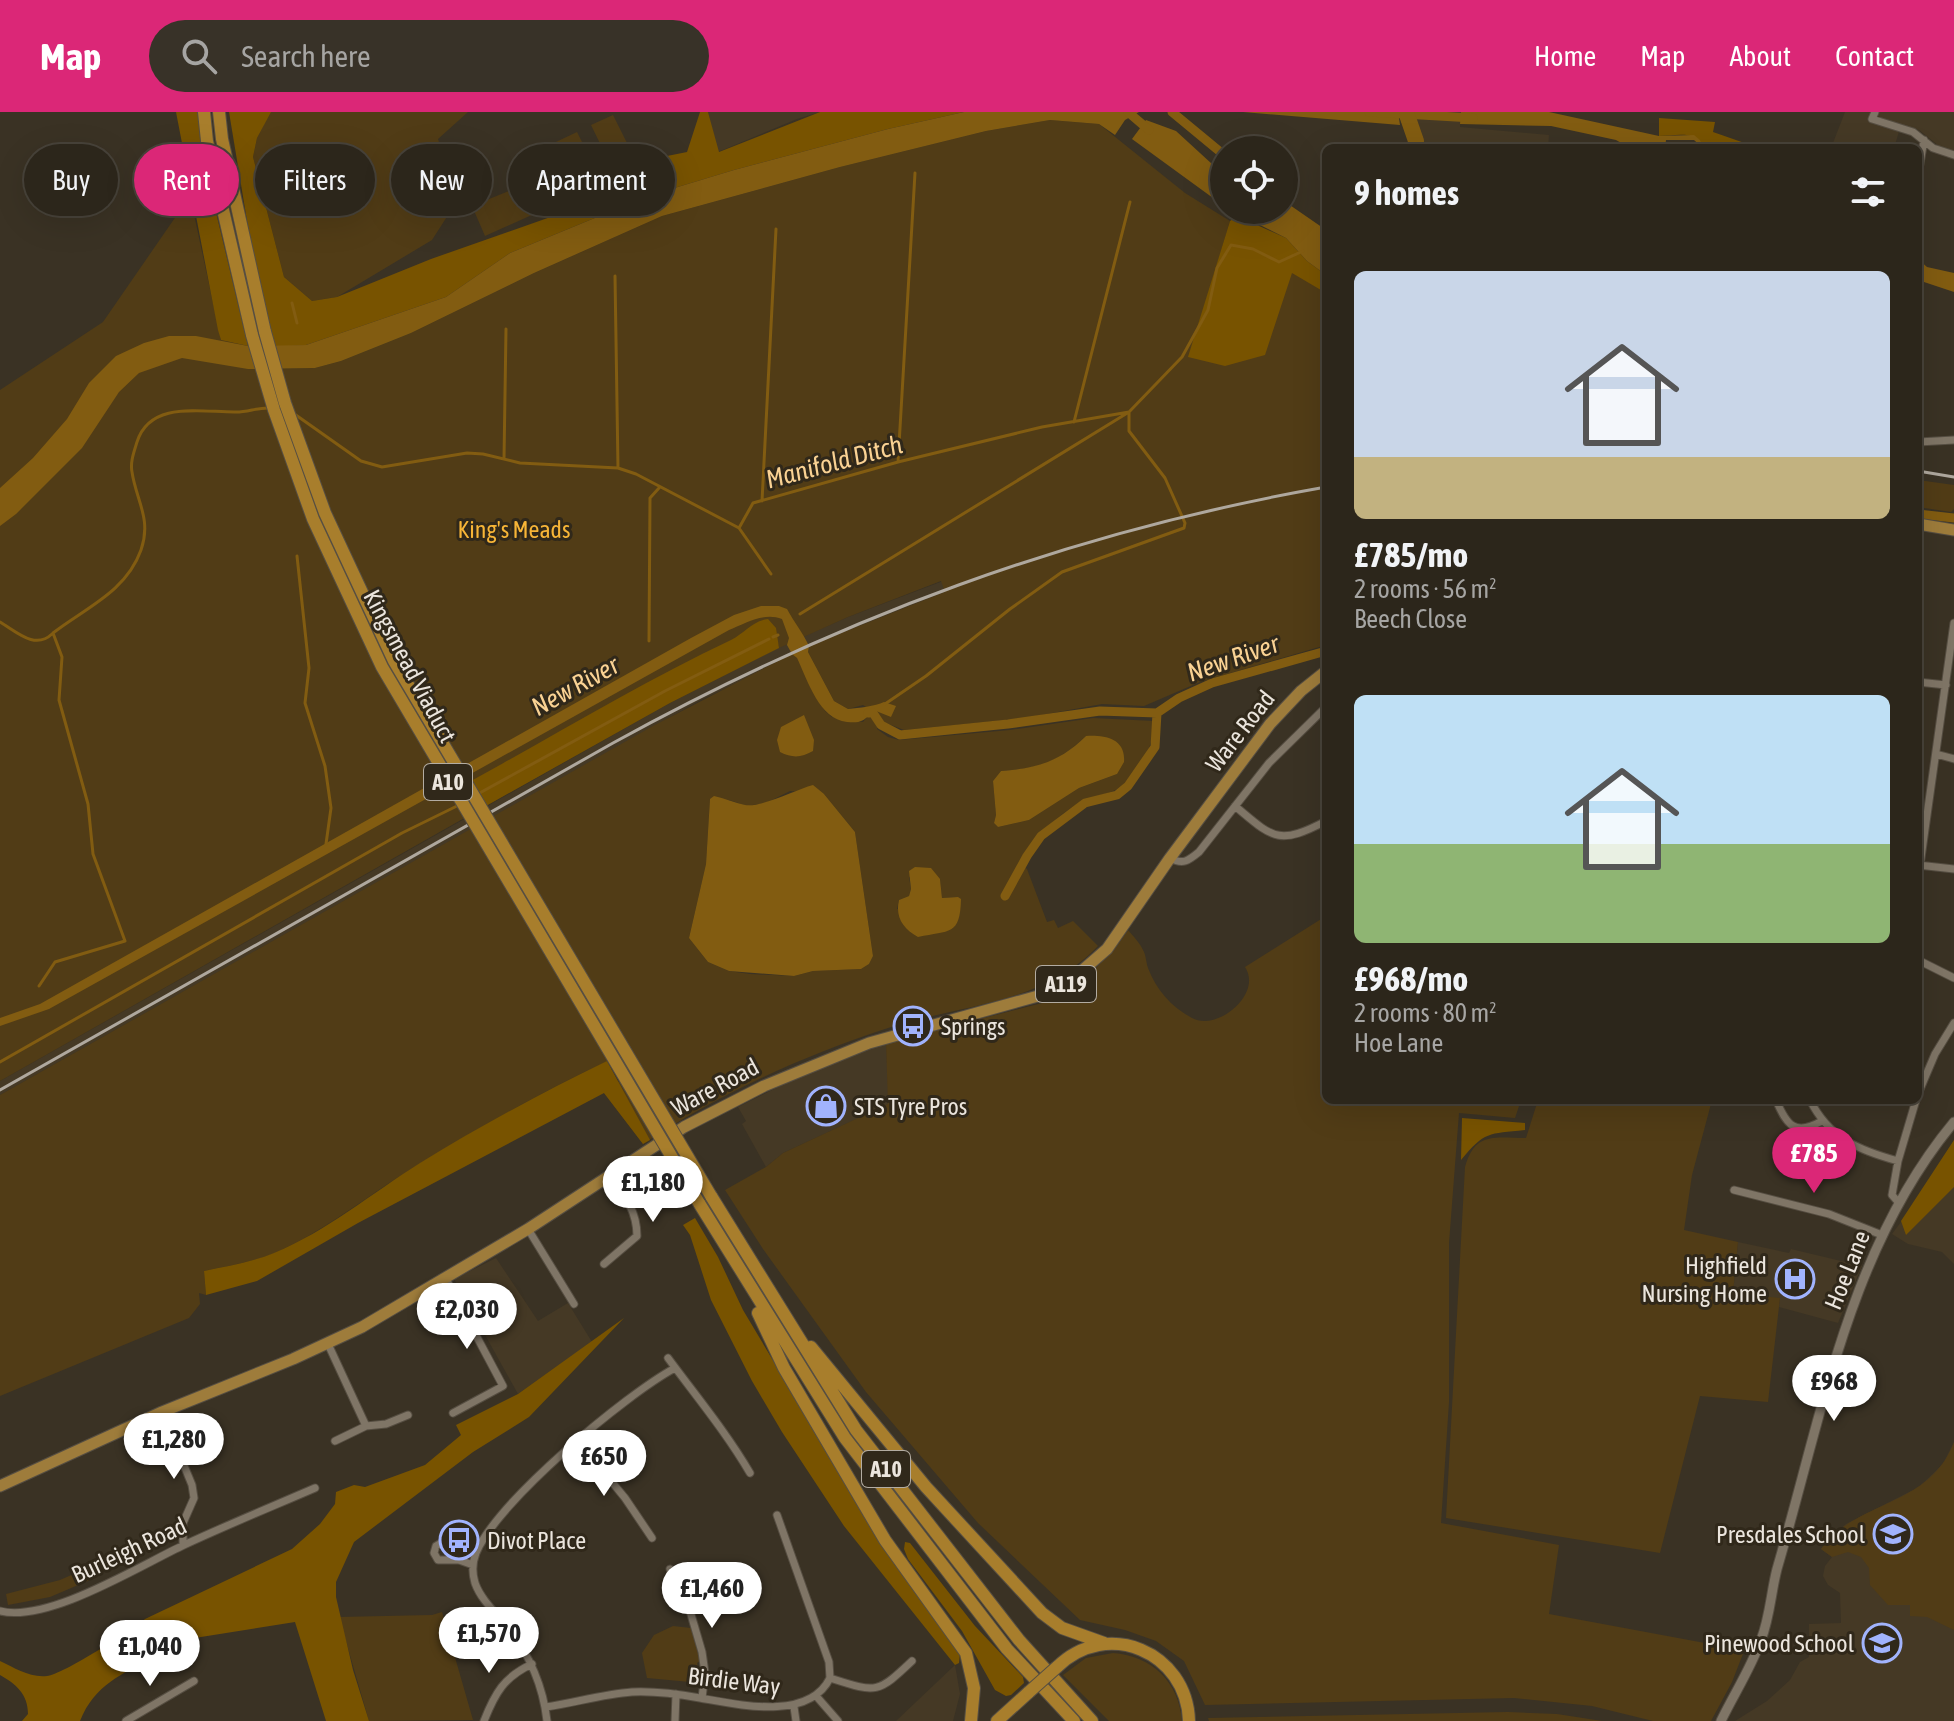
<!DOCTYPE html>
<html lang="en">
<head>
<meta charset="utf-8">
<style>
  body { margin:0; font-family:"Asap Condensed",sans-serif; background:#383228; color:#f1f3f6; height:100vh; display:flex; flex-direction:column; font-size:30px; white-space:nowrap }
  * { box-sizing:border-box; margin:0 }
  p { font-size:26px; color:#a6a5a3 }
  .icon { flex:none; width:44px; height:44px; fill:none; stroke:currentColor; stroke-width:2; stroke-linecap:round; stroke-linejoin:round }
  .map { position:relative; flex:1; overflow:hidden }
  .drawer { position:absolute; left:1322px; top:32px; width:600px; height:960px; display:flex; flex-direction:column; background:#2c261b; border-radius:12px; box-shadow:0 8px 32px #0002,0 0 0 2px #48433a }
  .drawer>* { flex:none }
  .banner { position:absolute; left:24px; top:32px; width:760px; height:72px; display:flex; gap:16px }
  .buttons { position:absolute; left:1210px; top:24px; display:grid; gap:16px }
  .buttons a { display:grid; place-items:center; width:88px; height:88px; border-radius:50%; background:#2c261b; box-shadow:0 8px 32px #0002,0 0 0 2px #48433a; font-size:40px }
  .price { position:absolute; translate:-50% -68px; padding:0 18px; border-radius:28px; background:#fff; color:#222; font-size:26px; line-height:52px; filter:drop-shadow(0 2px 4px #0008) }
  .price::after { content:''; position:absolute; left:50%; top:48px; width:24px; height:18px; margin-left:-12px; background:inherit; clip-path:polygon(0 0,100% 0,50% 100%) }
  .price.active { background:#db2777; color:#fff }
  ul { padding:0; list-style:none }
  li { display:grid; align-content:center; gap:16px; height:424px; padding:0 32px }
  li span { display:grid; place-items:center; height:248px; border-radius:12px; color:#555 }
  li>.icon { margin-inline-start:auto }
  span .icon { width:144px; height:144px; fill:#fffc; stroke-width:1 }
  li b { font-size:34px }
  h2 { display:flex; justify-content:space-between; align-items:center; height:96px; padding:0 32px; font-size:34px }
  .chip { padding:0 28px; border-radius:36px; background:#2c261b; box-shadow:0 8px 32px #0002,0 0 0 2px #48433a; font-size:28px; line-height:72px }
  .chip.active { background:#db2777; color:#fff }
  header { display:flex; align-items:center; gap:48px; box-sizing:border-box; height:112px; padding:0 40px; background:#db2777; color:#fff }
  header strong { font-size:38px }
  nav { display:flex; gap:44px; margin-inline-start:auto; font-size:28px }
  .search { width:560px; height:72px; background:#383228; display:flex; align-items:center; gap:20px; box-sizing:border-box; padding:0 28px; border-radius:44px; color:#a6a5a3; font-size:30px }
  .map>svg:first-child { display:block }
  .built { fill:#453925 }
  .green { fill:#513c16; fill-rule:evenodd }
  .forest { fill:#785300 }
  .water { fill:#825c11 }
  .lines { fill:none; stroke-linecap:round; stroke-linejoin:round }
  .stream { stroke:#825c11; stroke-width:3 }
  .canal { stroke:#825c11; stroke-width:9 }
  .river { stroke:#825c11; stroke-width:16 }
  .minor-casing { stroke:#564e42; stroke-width:9 }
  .tertiary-casing { stroke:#564e42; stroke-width:11 }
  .primary-casing { stroke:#564e42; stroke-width:13 }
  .trunk-casing { stroke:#564e42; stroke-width:14 }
  .minor { stroke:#7f7566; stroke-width:7 }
  .tertiary { stroke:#7f7566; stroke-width:9 }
  .primary { stroke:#9e7c3b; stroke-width:11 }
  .trunk { stroke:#a87e2c; stroke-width:12 }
  .rail { stroke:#afa89e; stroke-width:3 }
  .trunk-bridge-casing { stroke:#564e42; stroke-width:14; stroke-linecap:butt }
  .trunk-bridge { stroke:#a87e2c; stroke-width:12 }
  .labels { text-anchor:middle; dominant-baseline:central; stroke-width:6; stroke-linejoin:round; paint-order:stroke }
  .shield { fill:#30281a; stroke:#b3aca2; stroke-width:2 }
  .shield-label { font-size:22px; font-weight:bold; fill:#ebe5dd }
  .park-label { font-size:24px; fill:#f7b537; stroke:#30281a }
  .street-label { font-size:24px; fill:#ebe5dd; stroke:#30281a }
  .poi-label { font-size:24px; fill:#ebe5dd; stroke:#30281a; text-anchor:start }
  .water-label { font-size:26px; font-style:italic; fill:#fad293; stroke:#30281a }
</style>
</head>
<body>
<header>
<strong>Map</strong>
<div class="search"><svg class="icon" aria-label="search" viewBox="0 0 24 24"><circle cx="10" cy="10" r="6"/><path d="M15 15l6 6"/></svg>Search here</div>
<nav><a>Home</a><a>Map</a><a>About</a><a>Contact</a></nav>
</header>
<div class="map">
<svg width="1954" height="1609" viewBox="0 0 1954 1609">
  <rect width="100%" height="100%" fill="#3a3224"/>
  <!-- built -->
  <path class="built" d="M708 0H820L797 7 718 40Z
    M1407 0H1461L1460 15 1549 23 1548 36H1422Z
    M1845 0H1954V39L1939 34 1919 18 1901 13 1894 36H1831Z
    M996 449 978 469 831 526 699 589 0 983V969L670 591 786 532 848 505Z
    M886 931 889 992 783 1041 766 1055 742 1012 746 1009 738 995 822 953Z
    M1954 1028V1152L1942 1140 1908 1132 1892 1122 1918 1087Z
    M1738 1130 1789 1141 1791 1137 1862 1154 1838 1211 1779 1195 1780 1187 1733 1181Z
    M496 1146 538 1209 568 1191 592 1230 518 1282 454 1167Z
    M1954 1330V1609H1735L1767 1589 1790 1568 1800 1550 1809 1545V1512L1841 1511 1840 1481 1828 1473 1823 1464 1825 1454 1832 1445 1821 1437 1828 1427 1846 1412 1919 1375 1943 1352Z
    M955 1553 960 1582 953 1609H896Z"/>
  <!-- green -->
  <path class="green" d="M270 0H468L438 27 448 59 450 100 432 128 337 185 312 189 284 165 253 45 257 26Z
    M613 3 633 43 611 54 591 13Z
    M1050 8 1099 12 1185 81 1230 109 1189 245 1292 160 1326 163V533L1200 570 1144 594 1102 592 1025 606 904 618 881 609 878 603 863 593 848 597 834 589 808 540 809 534 945 480 941 469 848 505 779 536 775 518 498 687 0 969V278L103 210 190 84 221 228 248 234 255 257 315 256 341 249 411 221 534 161 662 104 840 55 986 19Z
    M577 20 598 62 542 90 520 47Z
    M521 74 534 102 485 124 472 94Z
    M1918 368 1954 373V397L1951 400 1918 395Z
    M792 542 797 546 825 599 832 605 863 610 868 604 879 612 877 617 888 625 899 628 1010 618 1093 606 1154 609C1154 636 1137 670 1111 680 1101 684 1089 685 1081 690 1055 704 1034 727 1019 751L1027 757 1047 810 1054 808 1058 816 1073 809 1098 834C1041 894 959 892 885 917 800 945 717 983 643 1032L604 981 639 953 631 939C558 970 489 1010 421 1051 372 1080 327 1118 275 1141 253 1150 228 1154 204 1159L206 1183 199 1181 200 1192 189 1206 0 1284V983L653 614ZM1086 624 1117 662 1079 676 1029 708 998 715 994 711 996 703 993 669 1001 659C1040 656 1057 651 1086 624ZM790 679 824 682 855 720 873 844 869 852 861 857 813 859 794 864 750 862 729 859 708 850 689 826 706 752 710 687 729 688 747 694 766 691ZM909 765 940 767 942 786 958 785 897 797 899 788 909 784 911 777Z
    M1326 804V988H1521L1515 1006 1459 1001 1449 1131V1290L1441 1411 1559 1433 1549 1502 1721 1534 1723 1525 1748 1529 1732 1570 1711 1609H1653L1592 1594 1514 1586 1205 1593 1184 1549 1156 1529 1125 1518 1080 1508 978 1411 866 1280 763 1137 725 1078 766 1055 783 1041 888 992 886 931 1054 888 1082 869 1113 839 1128 818C1133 824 1140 831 1143 838 1146 843 1146 850 1148 856 1156 877 1171 895 1192 906 1217 920 1263 882 1245 855Z
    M1538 988H1712L1692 1063 1684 1118 1738 1130 1733 1181 1780 1186 1768 1290 1700 1284 1660 1441 1446 1406 1465 1055C1475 1019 1495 1026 1526 1026Z
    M1954 1330V1518L1927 1505 1910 1504V1493H1888L1870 1473 1869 1456 1861 1445 1848 1440 1832 1445 1821 1437C1857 1387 1929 1396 1954 1330Z
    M92 1454 96 1455 97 1465 50 1485 8 1493 6 1482 60 1468Z
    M442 1500 473 1608 369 1609 339 1505 432 1503Z
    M673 1514 691 1516 700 1549 697 1551 701 1571 647 1566 642 1541 654 1523Z
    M1113 1541C1152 1544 1179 1570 1182 1609H1109L1063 1563 1086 1546Z
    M1508 1600 1557 1602 1602 1609H1209L1208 1606Z"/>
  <!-- forest -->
  <path class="forest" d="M176 0H198L202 42 248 234 221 228 218 218Z
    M229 0H271L257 26 253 45 284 165 312 189 337 185 431 147 610 84 631 58 652 47 687 40 700 0H708L719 40 820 0H964L888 17 734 58 648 84 510 141 446 185 306 233 275 235 252 139Z
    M1659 6 1715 10 1713 20 1756 35 1703 36C1696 17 1676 24 1659 24Z
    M1237 104 1286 126 1307 149 1326 163V181L1292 161 1265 243 1225 254 1188 245 1230 109Z
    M768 507 776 516 779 536 670 591 486 694 471 669C557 622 642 570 731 528 745 521 752 509 768 507Z
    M607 949 650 1028 643 1032 604 981 358 1111 257 1169 206 1183 204 1159C227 1154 252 1150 274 1141 327 1119 372 1081 420 1051 480 1014 543 980 607 949Z
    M1462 1006 1525 1011V1018C1488 1022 1485 1019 1461 1048Z
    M1954 1028V1075L1906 1123 1901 1109Z
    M695 1106 718 1145 743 1198 881 1430 960 1541 959 1551 955 1553 844 1414 782 1320 752 1269 711 1188 690 1123 683 1113Z
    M624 1206 529 1305 473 1340 354 1430 336 1470V1485L353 1558 369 1609H326L295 1510 157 1532 154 1545C121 1563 95 1572 80 1609H22L28 1602C28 1582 16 1572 0 1563V1549C15 1556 30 1566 47 1564 64 1562 130 1519 145 1507L292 1437 320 1412 335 1392 336 1380 354 1373 365 1375 425 1353 461 1323 456 1313 518 1282Z
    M905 1430 910 1431 975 1514 1023 1565 1024 1571 1011 1583 1006 1584 995 1578 962 1519 908 1447 904 1437Z"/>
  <!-- water -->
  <path class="water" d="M964 0H1139L1125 8 1115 23 1099 12 1050 8 986 19 840 55 662 104 534 161 411 221 341 249 315 256 248 257 182 246 139 261 119 280 82 336 16 402 0 414V376L33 346 67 307 89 271 116 244 144 231 169 224H196L248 234 306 233 446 185 510 141 648 84 734 58 888 17Z
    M1243 0H1398L1400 13Z
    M1461 0H1549L1659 24 1694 23 1700 28 1703 36 1694 28H1666L1665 36H1630L1616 28 1551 14 1460 12Z
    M1146 8 1176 19 1224 63V94L1132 27Z
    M1284 89 1326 118V163L1307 149 1286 126 1230 98H1284Z
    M1918 147 1927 155 1954 161V180L1918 168Z
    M761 494H779L787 497C794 510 803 521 809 534L808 540 834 589 848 597C859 596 875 594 884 590L896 594 891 605 876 599 878 603 875 606 870 602C863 610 859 611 847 610 819 607 808 569 797 546L792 542 787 533 789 526 782 507C764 500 746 511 729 518L49 897 0 914V906L40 892 691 526 734 503Z
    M804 603 814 628 813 639C801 646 792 646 780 640L777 628 781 615Z
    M1086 624C1104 623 1126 626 1124 650L1117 662 1079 676 1029 708 998 715 994 711 996 703 993 669 1001 659C1038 656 1059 650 1086 624Z
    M813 673 824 682 855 720 873 844 869 852 861 857 813 859 794 864 729 859 708 850 689 826 706 752 710 687 714 684C724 686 735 691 745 693 760 696 795 678 813 673Z
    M915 755 931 756 940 767 942 786 958 785 961 787C960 824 950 818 918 825 903 817 895 805 899 788L909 784 911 777 909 759Z"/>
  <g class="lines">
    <!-- stream -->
    <path class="stream" d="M615 164 618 356
      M292 191 297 211
      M293 301 361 349 382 355 467 341 483 342 520 351 618 356 636 362 739 416 753 391 898 350 1042 315 1129 300
      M1074 310 1130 90
      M504 347 506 217
      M898 350 915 61
      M762 389 776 117
      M739 416 771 462
      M297 444 309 556 305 591 325 654 331 696 326 732
      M800 502 1129 300 1182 245 1208 198 1217 156 1231 133 1253 137 1279 150 1303 139
      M0 510C17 520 35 538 52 522
      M773 525 778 523
      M649 529 650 386 659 376
      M885 592 926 564 1010 497 1062 460 1184 416 1185 411 1165 366 1129 319V300
      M476 683 665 579 769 527
      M39 874 55 850 125 829 93 742 88 692 59 588 62 545 53 521C85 496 126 480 141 438 152 407 136 388 132 360 130 350 134 340 137 330 150 289 200 300 234 300 246 301 258 295 270 296
      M0 950 402 721 459 693"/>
    <!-- canal -->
    <path class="canal" d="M1128 0 1149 18
      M1172 0 1224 43
      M1369 0 1473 6
      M1918 402 1954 406
      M868 601H873L881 613 900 623 1008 612 1100 599 1157 601 1179 586 1212 571 1326 539
      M1005 784 1027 744 1041 724 1085 691 1117 683 1128 674 1155 635 1157 601"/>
    <!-- river -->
    <path class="river" d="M1407 3 1416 29 1415 36"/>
    <defs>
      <path id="minor" d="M1875 0 1872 7 1913 20 1933 36 1954 43
        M1918 63 1924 28
        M1918 330 1954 328
        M1918 570 1946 573
        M1936 642 1954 647
        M1235 694C1273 726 1278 734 1326 709
        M1170 746C1183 753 1188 749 1199 740L1269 651 1326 595
        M1918 753 1954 757
        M1920 753 1954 511
        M1918 848 1954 866
        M1918 982 1935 942 1954 911
        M1776 988C1787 1014 1795 1024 1822 1009
        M1810 988C1829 1026 1858 1038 1898 1049
        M1734 1078 1829 1102 1882 1123
        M1899 1091 1892 1083 1898 1049 1916 988
        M528 1117 574 1192
        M604 1152 637 1124C637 1099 625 1081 607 1066
        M446 1167 503 1274 453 1301
        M328 1232 366 1314
        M668 1246C696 1284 726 1320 750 1361
        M162 1300 192 1373 194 1386 183 1411V1433
        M335 1329 366 1314 386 1312 408 1303
        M578 1329 625 1386 652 1426
        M459 1448 451 1432 443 1430 436 1434 434 1441 438 1448H459L473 1453
        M670 1457 678 1484 690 1499 702 1540 705 1561 702 1586
        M0 1499C48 1511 139 1454 184 1433 227 1413 271 1395 315 1376
        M830 1566C877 1581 877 1582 912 1549
        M817 1585 838 1609
        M546 1595C574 1591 603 1582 632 1580 654 1579 678 1582 700 1586 740 1593 809 1609 830 1566L829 1550 777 1403
        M794 1595 796 1609
        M126 1609 194 1569
        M484 1609C495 1581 504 1565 532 1552
        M547 1609C543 1573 530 1544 508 1515 496 1501 481 1488 475 1471 472 1461 472 1451 476 1441 497 1390 625 1283 675 1256
        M675 1609 676 1582"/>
      <path id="tertiary" d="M1721 1609C1734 1582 1751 1556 1761 1528 1770 1505 1771 1480 1777 1457 1822 1304 1849 1136 1954 1010"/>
      <path id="primary" d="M1918 412 1954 418
        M0 1374 162 1300 293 1247 362 1215 528 1117 684 1015 764 974 869 931 1038 884 1069 870 1107 837 1170 746 1270 612 1301 579 1326 559"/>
      <path id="trunk" d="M204 0 207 29 252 223
        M219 0 222 27 265 220
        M711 1084 856 1318 1019 1528 1092 1609
        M699 1091 845 1326 1007 1537 1074 1609
        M758 1201 784 1256 885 1428 966 1541 974 1576 971 1609
        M811 1235 926 1375 1042 1501 1062 1516 1104 1531
        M1057 1555C1107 1506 1187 1540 1189 1609
        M997 1609 1029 1580"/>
    </defs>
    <!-- minor casing -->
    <use href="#minor" class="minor-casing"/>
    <!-- tertiary casing -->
    <use href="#tertiary" class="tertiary-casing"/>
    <!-- primary casing -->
    <use href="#primary" class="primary-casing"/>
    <!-- trunk casing -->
    <use href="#trunk" class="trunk-casing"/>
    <!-- minor -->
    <use href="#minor" class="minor"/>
    <!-- tertiary -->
    <use href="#tertiary" class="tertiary"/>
    <!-- primary -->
    <use href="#primary" class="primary"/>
    <!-- trunk -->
    <use href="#trunk" class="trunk"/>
    <!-- rail -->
    <path class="rail" d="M1918 359 1954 365
      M0 978 613 631C840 506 1070 420 1326 375"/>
    <defs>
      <path id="trunk-bridge" d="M265 220 285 291 325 401 394 549 711 1084
        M252 223 274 298 313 407 382 555 699 1091
        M1029 1580 1057 1555"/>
    </defs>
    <!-- trunk-bridge casing -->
    <use href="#trunk-bridge" class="trunk-bridge-casing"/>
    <!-- trunk-bridge -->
    <use href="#trunk-bridge" class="trunk-bridge"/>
  </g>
  <!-- icons -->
  <defs>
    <symbol id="bus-ring" viewBox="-11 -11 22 22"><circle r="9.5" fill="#30281a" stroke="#a1b3fd" stroke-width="1.5"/><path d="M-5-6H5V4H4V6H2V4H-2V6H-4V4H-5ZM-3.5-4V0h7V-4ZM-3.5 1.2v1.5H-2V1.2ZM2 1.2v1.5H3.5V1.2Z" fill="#a1b3fd"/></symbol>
    <symbol id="shop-ring" viewBox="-11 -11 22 22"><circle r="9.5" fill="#30281a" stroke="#a1b3fd" stroke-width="1.5"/><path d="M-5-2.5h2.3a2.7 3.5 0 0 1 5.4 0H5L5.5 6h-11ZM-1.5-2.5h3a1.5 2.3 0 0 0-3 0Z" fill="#a1b3fd"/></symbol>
    <symbol id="hospital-ring" viewBox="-11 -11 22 22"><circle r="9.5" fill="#30281a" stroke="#a1b3fd" stroke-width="1.5"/><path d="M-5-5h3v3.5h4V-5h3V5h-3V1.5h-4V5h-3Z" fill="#a1b3fd"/></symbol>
    <symbol id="school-ring" viewBox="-11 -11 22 22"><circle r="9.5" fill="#30281a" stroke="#a1b3fd" stroke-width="1.5"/><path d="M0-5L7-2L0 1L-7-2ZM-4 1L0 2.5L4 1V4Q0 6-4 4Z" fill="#a1b3fd"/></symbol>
  </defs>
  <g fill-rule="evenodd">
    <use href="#bus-ring" x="891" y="892" width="44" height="44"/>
    <use href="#shop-ring" x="804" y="972" width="44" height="44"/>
    <use href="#hospital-ring" x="1773" y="1145" width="44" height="44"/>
    <use href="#school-ring" x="1871" y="1400" width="44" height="44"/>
    <use href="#bus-ring" x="437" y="1406" width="44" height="44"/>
    <use href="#school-ring" x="1860" y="1509" width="44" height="44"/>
  </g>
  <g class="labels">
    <!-- shield labels -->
    <g class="shield">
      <rect x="424" y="652" width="48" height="36" rx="6"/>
      <rect x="1036" y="854" width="60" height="36" rx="6"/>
      <rect x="862" y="1339" width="48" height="36" rx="6"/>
    </g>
    <g class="shield-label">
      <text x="448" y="670">A10</text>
      <text x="1066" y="872">A119</text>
      <text x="886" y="1357">A10</text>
    </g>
    <!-- park labels -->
    <g class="park-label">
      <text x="514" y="417">King's Meads</text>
    </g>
    <!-- street labels -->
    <g class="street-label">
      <text transform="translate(410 554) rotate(62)">Kingsmead Viaduct</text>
      <text transform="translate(1240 619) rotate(-52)">Ware Road</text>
      <text transform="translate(715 975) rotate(-28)">Ware Road</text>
      <text transform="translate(1847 1158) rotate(-68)">Hoe Lane</text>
      <text transform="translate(129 1438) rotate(-25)">Burleigh Road</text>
      <text transform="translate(734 1569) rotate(7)">Birdie Way</text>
    </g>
    <!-- poi labels -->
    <g class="poi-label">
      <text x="941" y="914">Springs</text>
      <text x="854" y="994">STS Tyre Pros</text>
      <text x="1767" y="1153" text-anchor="end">Highfield<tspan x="1767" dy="28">Nursing Home</tspan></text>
      <text x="1865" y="1422" text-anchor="end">Presdales School</text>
      <text x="487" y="1428">Divot Place</text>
      <text x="1854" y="1531" text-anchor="end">Pinewood School</text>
    </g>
    <!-- water labels -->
    <g class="water-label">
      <text transform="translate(834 350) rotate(-15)">Manifold Ditch</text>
      <text transform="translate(1233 546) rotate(-19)">New River</text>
      <text transform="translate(575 574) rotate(-29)">New River</text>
    </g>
  </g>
</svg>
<div class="buttons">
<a><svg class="icon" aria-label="locate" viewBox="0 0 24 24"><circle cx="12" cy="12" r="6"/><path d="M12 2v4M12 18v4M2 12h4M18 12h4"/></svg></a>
</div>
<b class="price active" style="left:1814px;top:1083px">£785</b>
<b class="price" style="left:653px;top:1112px">£1,180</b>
<b class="price" style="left:467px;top:1239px">£2,030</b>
<b class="price" style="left:1834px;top:1311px">£968</b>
<b class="price" style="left:174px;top:1369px">£1,280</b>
<b class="price" style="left:604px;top:1386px">£650</b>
<b class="price" style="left:712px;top:1518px">£1,460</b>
<b class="price" style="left:489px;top:1563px">£1,570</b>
<b class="price" style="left:150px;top:1576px">£1,040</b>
<div class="banner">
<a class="chip">Buy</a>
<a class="chip active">Rent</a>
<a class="chip">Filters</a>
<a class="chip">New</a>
<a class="chip">Apartment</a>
</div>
<section class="drawer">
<h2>9 homes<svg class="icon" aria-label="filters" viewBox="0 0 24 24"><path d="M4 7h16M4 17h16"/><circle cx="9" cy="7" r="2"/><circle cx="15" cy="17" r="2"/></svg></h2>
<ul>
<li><span style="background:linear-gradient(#c9d6e8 75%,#c2b280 0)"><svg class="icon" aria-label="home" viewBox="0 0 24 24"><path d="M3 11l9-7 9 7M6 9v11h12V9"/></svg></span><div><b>£785/mo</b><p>2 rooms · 56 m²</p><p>Beech Close</p></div></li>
<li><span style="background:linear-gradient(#bfe0f5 60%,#8fb573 0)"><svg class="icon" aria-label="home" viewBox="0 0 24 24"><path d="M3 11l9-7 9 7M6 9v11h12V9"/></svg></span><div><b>£968/mo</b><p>2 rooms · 80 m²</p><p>Hoe Lane</p></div></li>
</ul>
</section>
</div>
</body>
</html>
